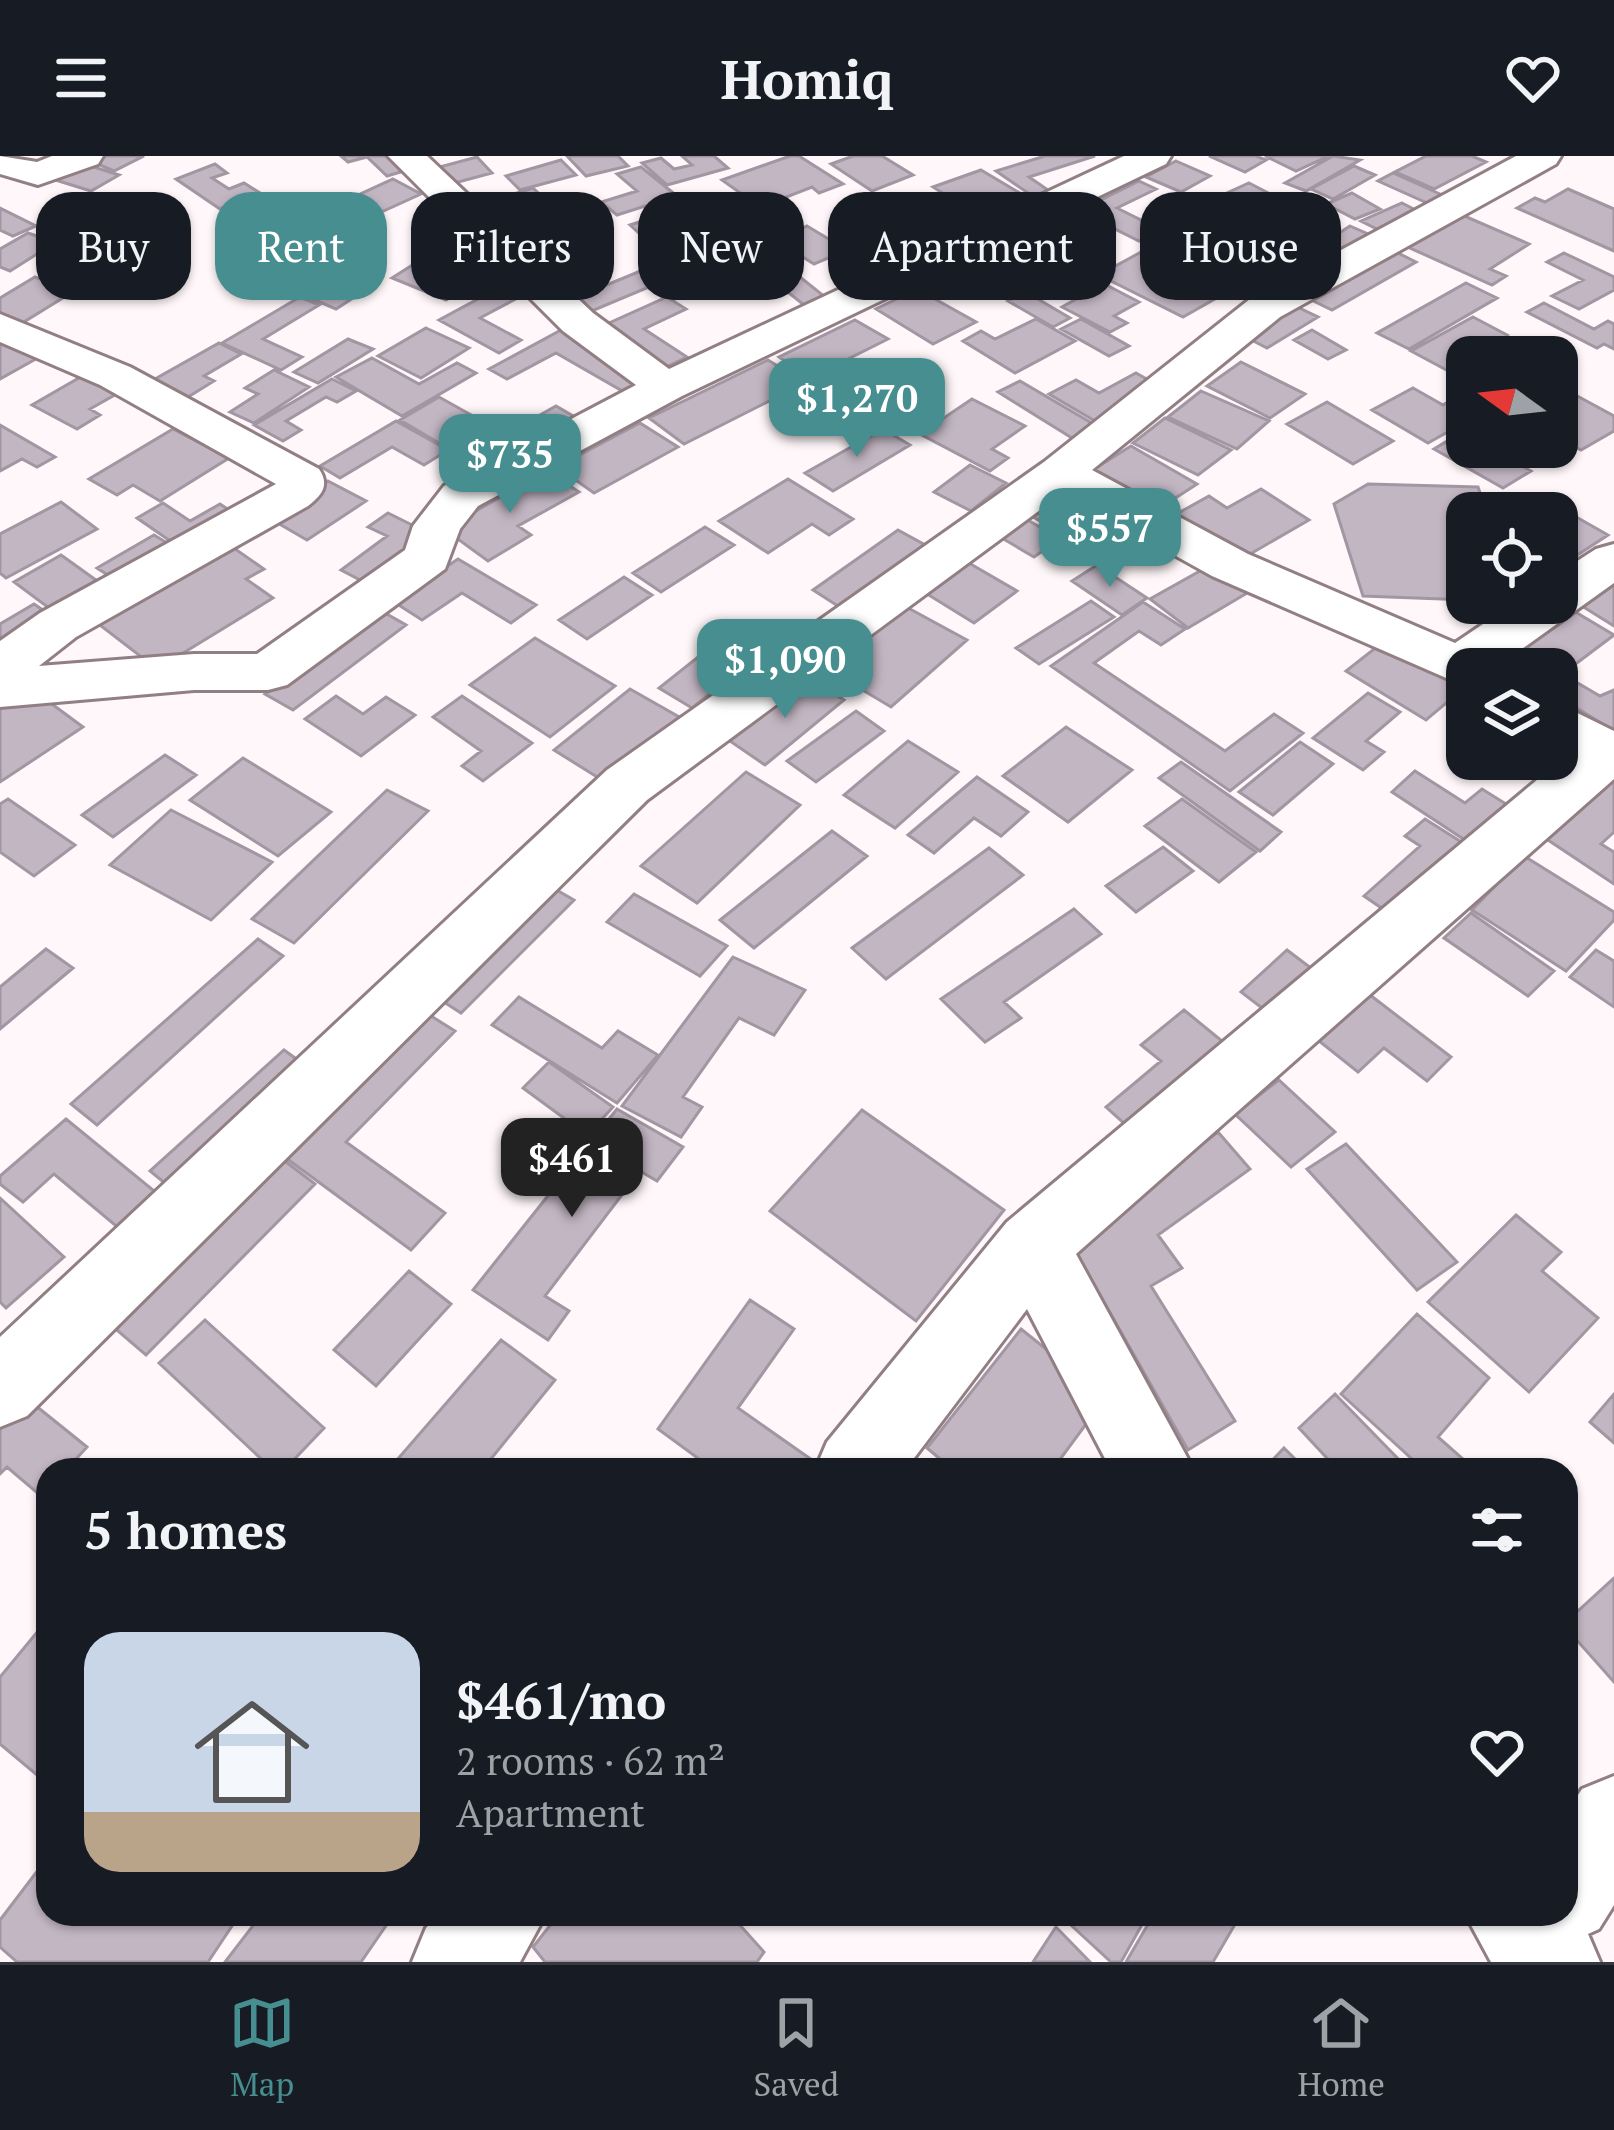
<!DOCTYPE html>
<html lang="en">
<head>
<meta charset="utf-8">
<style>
  body { margin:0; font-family:"PT Serif",serif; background:#20242c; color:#f1f3f6; height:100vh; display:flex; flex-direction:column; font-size:45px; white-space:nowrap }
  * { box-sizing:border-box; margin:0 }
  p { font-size:39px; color:#9ea1a6 }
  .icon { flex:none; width:66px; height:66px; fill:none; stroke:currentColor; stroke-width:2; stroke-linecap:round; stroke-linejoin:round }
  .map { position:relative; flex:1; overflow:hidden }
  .sheet { position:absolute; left:36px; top:1302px; width:1542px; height:468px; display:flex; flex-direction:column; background:#171b24; border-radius:36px; box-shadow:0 3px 9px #0004 }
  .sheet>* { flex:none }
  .guide { position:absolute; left:36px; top:36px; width:1542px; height:108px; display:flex; gap:24px }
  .needle { width:78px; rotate:285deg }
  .fabs { position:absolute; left:1446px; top:180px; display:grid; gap:24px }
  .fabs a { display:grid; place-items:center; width:132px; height:132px; border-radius:24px; background:#171b24; box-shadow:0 3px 9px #0004; font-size:60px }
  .price { position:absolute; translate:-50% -102px; padding:0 27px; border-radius:24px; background:#468e8f; color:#fff; font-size:39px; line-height:78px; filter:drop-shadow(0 3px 6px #0008) }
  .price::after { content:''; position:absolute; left:50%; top:72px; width:36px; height:27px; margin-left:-18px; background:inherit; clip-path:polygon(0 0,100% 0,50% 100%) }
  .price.selected { background:#222; color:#fff }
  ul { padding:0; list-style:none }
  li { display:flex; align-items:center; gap:36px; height:300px; padding:0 48px }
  li span { display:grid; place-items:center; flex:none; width:336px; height:240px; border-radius:36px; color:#555 }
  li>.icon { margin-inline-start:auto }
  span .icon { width:144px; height:144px; fill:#fffc; stroke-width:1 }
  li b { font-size:51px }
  h2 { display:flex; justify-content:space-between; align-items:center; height:144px; padding:0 48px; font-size:51px }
  .pill { padding:0 42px; border-radius:36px; background:#171b24; box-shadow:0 3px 9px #0004; font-size:42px; line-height:108px }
  .pill.selected { background:#468e8f; color:#fff }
  header { display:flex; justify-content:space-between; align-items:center; height:156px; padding:0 48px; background:#171b24; font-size:54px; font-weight:600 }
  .tabs { display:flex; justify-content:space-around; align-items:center; height:168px; border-top:3px solid #363941; background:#171b24; font-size:33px; color:#9ea1a6 }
  .tabs a { display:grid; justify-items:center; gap:6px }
  .tabs .selected { color:#468e8f }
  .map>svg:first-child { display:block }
  .building { fill:#c3b6c3; stroke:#a296a2; stroke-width:3 }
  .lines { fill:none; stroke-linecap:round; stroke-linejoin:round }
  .minor-casing { stroke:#917f84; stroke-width:6 }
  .minor { fill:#fff; fill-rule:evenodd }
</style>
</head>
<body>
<header><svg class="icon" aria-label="menu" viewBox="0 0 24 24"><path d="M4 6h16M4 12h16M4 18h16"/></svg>Homiq<svg class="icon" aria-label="heart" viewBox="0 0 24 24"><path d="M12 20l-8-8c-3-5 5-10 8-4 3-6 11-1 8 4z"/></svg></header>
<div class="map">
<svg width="1614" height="1806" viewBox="0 0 1614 1806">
  <rect width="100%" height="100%" fill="#fff7f9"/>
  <!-- building -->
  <path class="building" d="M93 0H144L114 15 86 3Z
    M341 0H401L414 12 387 20 367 1 348 6Z
    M567 0H618L628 10 586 20Z
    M682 0H714L728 12 667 29 642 7 661 2 674 13 692 9Z
    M790 0H799L843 28 819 37 812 31 781 43 789 48 767 56 722 24Z
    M853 0H882L913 19 872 35 831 8Z
    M1045 0H1095L1029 21 1058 41 1041 46 996 15Z
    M1209 0H1256L1266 4 1245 16Z
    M1265 0H1329L1296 15Z
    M1333 0 1360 4 1306 35 1285 27Z
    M1426 0H1472L1486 6 1434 33 1395 16Z
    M477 1 492 17 447 29 432 13Z
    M561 4 576 19 520 34 506 20Z
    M75 5 119 19 91 35 46 21Z
    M1176 5 1210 20 1181 36 1146 21Z
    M215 8 227 17 212 22 229 33 244 27 260 37 220 53 176 23Z
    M1354 10 1375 19 1333 43 1311 33Z
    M641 11 677 40 617 59 601 46 637 35 617 18Z
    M981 14 1040 49 991 68 933 31Z
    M1393 17 1449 42 1434 50 1378 25Z
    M393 23 421 38 357 67 330 52Z
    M1139 25 1156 33 1117 52 1161 74 1139 85 1079 55Z
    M1249 27 1282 44 1262 53 1229 36Z
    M533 32 548 46 520 55 528 63 493 74 470 52Z
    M1568 33 1614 53V95L1517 52 1535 42 1545 46Z
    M1352 37 1380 53 1355 63 1326 48Z
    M1224 41 1253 54 1229 68 1245 75 1230 82 1186 61Z
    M922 42 975 75 946 87 893 53Z
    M264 43 292 62 263 74 234 55Z
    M704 46 727 66 652 89 630 69Z
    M1402 47 1425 59 1385 77 1361 65Z
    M0 52 36 70 13 80 0 74Z
    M1455 56 1529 88 1490 113 1506 120 1492 129 1401 88Z
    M905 67 944 90 900 109 862 86Z
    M807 70 847 94 814 108 774 83Z
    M1184 70 1219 86 1198 99 1189 95 1176 103 1149 91Z
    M1350 70 1375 81 1349 98 1324 87Z
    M28 77 87 97 68 109 37 98 10 115 0 111V93Z
    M1323 88 1351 103 1302 127 1266 107 1288 97 1296 101Z
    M869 91 897 109 873 119 845 101Z
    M1386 91 1416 106 1332 154 1301 139Z
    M1220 92 1270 115 1236 135 1186 111Z
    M554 94 589 122 562 132 527 103Z
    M993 94 1037 120 995 139 951 113Z
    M1143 95 1173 110 1227 136 1183 161 1099 119Z
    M1564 97 1614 121V134L1579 153 1552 140 1583 124 1547 106Z
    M422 103 439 110 430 116 452 125 482 106 496 112 446 144 392 122Z
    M359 106 380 114 338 139 350 144 336 153 303 139Z
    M643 114 661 126 587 157 570 144Z
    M795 117 825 141 804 149 774 125Z
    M35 121 74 135 14 172 0 167V142Z
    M1091 121 1139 146 1114 160 1127 167 1110 176 1062 151 1085 138 1073 132Z
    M517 122 536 132 480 162 521 184 499 197 439 164Z
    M1466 127 1497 142 1409 193 1377 177Z
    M917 133 976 166 933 188 876 153Z
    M1026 136 1070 162 1053 171 1008 145Z
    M300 141 319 149 263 183 302 201 281 214 222 187Z
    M667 141 686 153 644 173 687 201 660 214 598 172Z
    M1289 147 1318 161 1267 192 1238 177Z
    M1544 147 1594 173 1608 165 1614 168V193L1604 188 1597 192 1527 156Z
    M1473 161 1507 179 1466 201 1467 225 1411 195Z
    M1036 163 1075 185 1015 217 963 185 981 175 995 183Z
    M1081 163 1129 190 1109 200 1061 173Z
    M855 164 888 183 810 222 779 201Z
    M426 172 469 192 421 222 378 200Z
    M563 173 656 225 631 240 556 197 507 223 489 213Z
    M1312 174 1346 194 1328 203 1294 184Z
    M0 180 43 199 0 223Z
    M348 183 373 193 318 227 294 216Z
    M219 187 241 198 204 220 214 225 188 241 155 223Z
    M372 202 419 228 457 207 476 217 402 260 336 221Z
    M768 204 805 227 684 288 649 262Z
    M1241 206 1305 238 1270 262 1207 230Z
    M274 214 309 231 254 267 230 256 258 238 245 232Z
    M91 215 127 232 90 253 100 259 77 273 32 249Z
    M1136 217 1159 230 1095 265 1049 238 1076 224 1099 237Z
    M332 223 356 235 337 246 326 241 286 265 301 274 283 285 254 269Z
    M1020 225 1095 269 1072 282 998 236Z
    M1557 229 1614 260V275L1581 294 1557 281Z
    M1413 232 1443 249 1453 243 1467 251V265L1428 287 1372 254Z
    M1201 235 1269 265 1237 293 1168 261Z
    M439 241 489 269 449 293 400 264Z
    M972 243 1025 270 992 293 1008 302 990 315 920 278Z
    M1327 246 1393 285 1353 308 1287 268Z
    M556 250 582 265 520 300 496 284Z
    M1165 262 1231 294 1198 319 1133 287Z
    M396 265 448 294 424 309 392 291 340 322 320 310Z
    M640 267 678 291 594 337 557 311Z
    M0 269 55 301 37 311 22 303 0 315Z
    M173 273 229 302 160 345 133 329 117 339 89 323Z
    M883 273 910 289 833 335 805 317Z
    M1462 276 1467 279V291H1488L1531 315 1503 332 1434 293Z
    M487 286 509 304 475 320 453 302Z
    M1131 290 1197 328 1157 354 1091 315Z
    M970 309 1006 327 971 355 934 336Z
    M547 315 579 336 518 370 531 379 488 405 444 373Z
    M788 323 853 363 829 379 812 368 768 397 719 365Z
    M328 325 366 345 307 384 269 362Z
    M1067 328 1108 351 1085 368 1105 379 1088 392 1026 357Z
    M1368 328 1478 331 1487 357H1467V444L1363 440 1334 348Z
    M1261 333 1309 364 1238 405 1173 360 1209 340 1227 352Z
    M61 346 97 373 6 422 0 417V378Z
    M163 347 190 365 220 348 235 358 179 391 137 362Z
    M388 357 428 377 362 425 341 414 387 380 368 371Z
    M1021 360 1060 383 1034 401 995 378Z
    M1578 362 1608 379 1562 409 1557 406V375Z
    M705 371 734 389 661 436 633 417Z
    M898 374 927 390 841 452 813 434Z
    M154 379 177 393 120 427 97 412Z
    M225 386 264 413 246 423 273 442 157 513 92 463Z
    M61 399 100 427 53 455 14 426Z
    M458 403 536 449 511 467 462 437 422 464 394 446Z
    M962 403 1017 435 974 467 919 433Z
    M1216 406 1254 433 1188 472 1150 443Z
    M1097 409 1147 442 1122 459 1072 425Z
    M624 421 652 439 587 483 559 464Z
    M1614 422V470L1577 447Z
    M1091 445 1114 461 1039 508 1016 492Z
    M1143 446 1185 473 1161 489 1139 475 1094 507 1225 595 1274 558 1303 577 1230 635 1051 510Z
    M899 447 967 484 891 551 821 509Z
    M34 448 55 462 0 496V468Z
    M1567 451 1614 479 1557 522V513H1516L1498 502Z
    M378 453 406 469 293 554 265 538Z
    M535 482 615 530 550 581 470 529Z
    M722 482 755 501 692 552 659 532Z
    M1383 486 1463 533 1426 564 1346 515Z
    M807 521 844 544 765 609 727 583Z
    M1576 526 1600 540 1614 534V575L1559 541Z
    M26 529 83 571 0 626V545Z
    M630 533 681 562 605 626 554 594Z
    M1368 537 1400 556 1366 585 1384 596 1363 614 1313 582Z
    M336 540 363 558 386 541 415 559 361 600 305 563Z
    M462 540 532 587 483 625 462 610 481 595 433 561Z
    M856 555 884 575 816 626 787 605Z
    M1066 571 1132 614 1068 666 1003 620Z
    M908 585 958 616 895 672 844 639Z
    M1300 586 1333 608 1273 659 1239 636Z
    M165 599 196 619 113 681 82 659Z
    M243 602 331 656 278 700 190 644Z
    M1181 606 1281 676 1260 695 1159 622Z
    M1415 615 1465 647 1482 633 1514 653 1474 690 1392 636Z
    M746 616 800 649 697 747 641 710Z
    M977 621 1028 656 1001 680 974 662 934 697 908 679Z
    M1614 621V676L1601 688 1614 696V728L1545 682Z
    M387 634 428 655 294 787 252 763Z
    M8 643 75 689 34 720 0 696V648Z
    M1182 643 1256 696 1219 726 1145 670Z
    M171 654 272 706 211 764 110 709Z
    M1425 663 1474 694 1399 764 1364 740 1420 690 1405 680Z
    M832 675 867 700 754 792 720 764Z
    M1163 691 1193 715 1136 756 1106 730Z
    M989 692 1023 719 886 823 852 792Z
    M1524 700 1614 756V764L1566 815 1472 754Z
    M541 725 574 744 461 857 427 835Z
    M634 738 727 790 700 820 607 766Z
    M1074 753 1101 778 1004 846 1021 862 985 886 941 843Z
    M1471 757 1554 815 1528 840 1444 782Z
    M258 783 283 800 97 969 71 948Z
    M46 793 73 812 0 873V831Z
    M1287 794 1320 819 1275 862 1241 836Z
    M1596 794 1614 805V851L1570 821Z
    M733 801 805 834 774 879 739 862 683 941 702 951 681 981 622 950Z
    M1370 839 1451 901 1427 925 1384 892 1358 916 1319 885Z
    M519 841 602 892 618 875 658 899 617 947 492 869Z
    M415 850 455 875 346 986 445 1057 411 1094 271 991Z
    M1184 854 1233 894 1136 978 1106 951 1161 905 1141 889Z
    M284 894 317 918 183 1042 150 1015Z
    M549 906 613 951 587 979 523 932Z
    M1279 924 1335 976 1291 1011 1235 958Z
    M617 953 683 991 657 1025 640 1015 545 1140 569 1155 548 1184 473 1134Z
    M862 954 1004 1054 916 1165 770 1055Z
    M66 963 164 1043 127 1079 54 1018 23 1046 0 1028V1020Z
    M1218 976 1250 1013 1158 1079 1182 1112 1151 1130 1235 1265 1188 1294 1071 1088Z
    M1346 988 1457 1106 1417 1134 1307 1013Z
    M269 993 315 1028 146 1199 98 1158Z
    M0 1042 64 1101 6 1152 0 1146Z
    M1516 1059 1561 1096 1542 1115 1598 1162 1529 1236 1428 1146Z
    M409 1115 451 1148 376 1230 334 1194Z
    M750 1144 794 1173 738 1252 812 1304 806 1314H714L658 1273Z
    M1417 1158 1489 1222 1438 1281 1463 1303 1453 1314H1424L1341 1238Z
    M205 1164 324 1272 284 1314H273L159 1207Z
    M1021 1173 1106 1241 1058 1306 1067 1314H953L927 1292Z
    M501 1184 555 1224 482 1314H407L396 1305Z
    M15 1233 87 1291 66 1314H48V1333L41 1340 7 1311 0 1318V1249Z
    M1335 1238 1409 1314H1338L1299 1272Z
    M1614 1238V1287L1590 1266Z
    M1284 1292 1306 1314H1263Z
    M1614 1422V1526L1566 1472V1466Z
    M48 1463V1618L43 1624 0 1588V1521Z
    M48 1701V1758H240L208 1806H17L0 1791V1764Z
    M262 1758H394L361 1806H225Z
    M559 1758H730L764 1796 757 1806H545L533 1791Z
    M1059 1758H1148L1121 1806H1111Z
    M1154 1758H1241L1213 1806H1126Z
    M1056 1771 1090 1806H1033Z"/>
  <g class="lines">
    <defs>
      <path id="minor" d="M0 0 37 6 52 0H103L98 8 38 29 0 18Z
        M388 0H427L593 157 669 213 1124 0H1171L1166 8 682 240 478 350 460 373 445 413 287 529 268 534H194L0 551V485L40 457 276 328 100 229 0 186V158L130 211 319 313C330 329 322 339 308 350L76 481 39 510 194 498H257L405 394 413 370 444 330 636 229 563 175Z
        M1516 0H1561L1556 8 1280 161 1092 314 1248 398 1455 487 1514 447H1557V418L1596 393 1614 388V427L1494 513H1467V531L1212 420 1063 337 647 644 27 1260 0 1271V1181L607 614 1044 306 1250 143Z
        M1557 547 1614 575V623L1076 1098 1194 1314H1111L1027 1153 905 1314H815L827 1286 1007 1066 1567 599 1557 593Z
        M1614 1620V1749L1599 1773 1588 1778 1600 1806H1491L1465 1758H1566V1657L1582 1633Z
        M438 1758H546L520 1806H412L426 1772Z"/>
    </defs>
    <!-- minor casing -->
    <use href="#minor" class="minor-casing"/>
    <!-- minor -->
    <use href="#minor" class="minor"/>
  </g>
</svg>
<div class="fabs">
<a><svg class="needle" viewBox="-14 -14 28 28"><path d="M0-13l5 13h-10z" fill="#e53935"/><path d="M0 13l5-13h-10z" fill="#9ea1a6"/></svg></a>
<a><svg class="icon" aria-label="locate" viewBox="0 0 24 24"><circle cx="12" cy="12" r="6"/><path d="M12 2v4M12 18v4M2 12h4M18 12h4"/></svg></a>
<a><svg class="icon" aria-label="layers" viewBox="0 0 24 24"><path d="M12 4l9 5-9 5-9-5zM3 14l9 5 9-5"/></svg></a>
</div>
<b class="price" style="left:857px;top:304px">$1,270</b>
<b class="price" style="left:510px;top:360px">$735</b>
<b class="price" style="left:1110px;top:434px">$557</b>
<b class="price" style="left:785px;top:565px">$1,090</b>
<b class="price selected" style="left:572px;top:1064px">$461</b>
<div class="guide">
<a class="pill">Buy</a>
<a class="pill selected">Rent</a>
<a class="pill">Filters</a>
<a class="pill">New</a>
<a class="pill">Apartment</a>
<a class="pill">House</a>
</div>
<section class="sheet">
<h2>5 homes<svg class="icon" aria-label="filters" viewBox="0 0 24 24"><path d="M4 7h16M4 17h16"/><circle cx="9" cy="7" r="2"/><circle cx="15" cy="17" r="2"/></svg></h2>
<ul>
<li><span style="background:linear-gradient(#c9d6e8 75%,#b9a48a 0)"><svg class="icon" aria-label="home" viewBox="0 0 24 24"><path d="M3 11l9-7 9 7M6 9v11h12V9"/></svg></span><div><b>$461/mo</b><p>2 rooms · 62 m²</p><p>Apartment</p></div><svg class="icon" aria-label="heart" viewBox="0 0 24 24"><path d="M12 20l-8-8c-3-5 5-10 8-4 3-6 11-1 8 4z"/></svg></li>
</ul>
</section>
</div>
<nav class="tabs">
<a class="selected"><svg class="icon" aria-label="map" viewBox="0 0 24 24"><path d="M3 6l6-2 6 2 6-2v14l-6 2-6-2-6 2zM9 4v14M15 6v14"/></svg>Map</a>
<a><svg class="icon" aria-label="saved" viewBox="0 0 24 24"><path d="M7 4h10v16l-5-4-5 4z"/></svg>Saved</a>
<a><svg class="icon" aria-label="home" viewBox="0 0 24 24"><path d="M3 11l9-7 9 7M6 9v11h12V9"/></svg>Home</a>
</nav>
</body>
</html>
